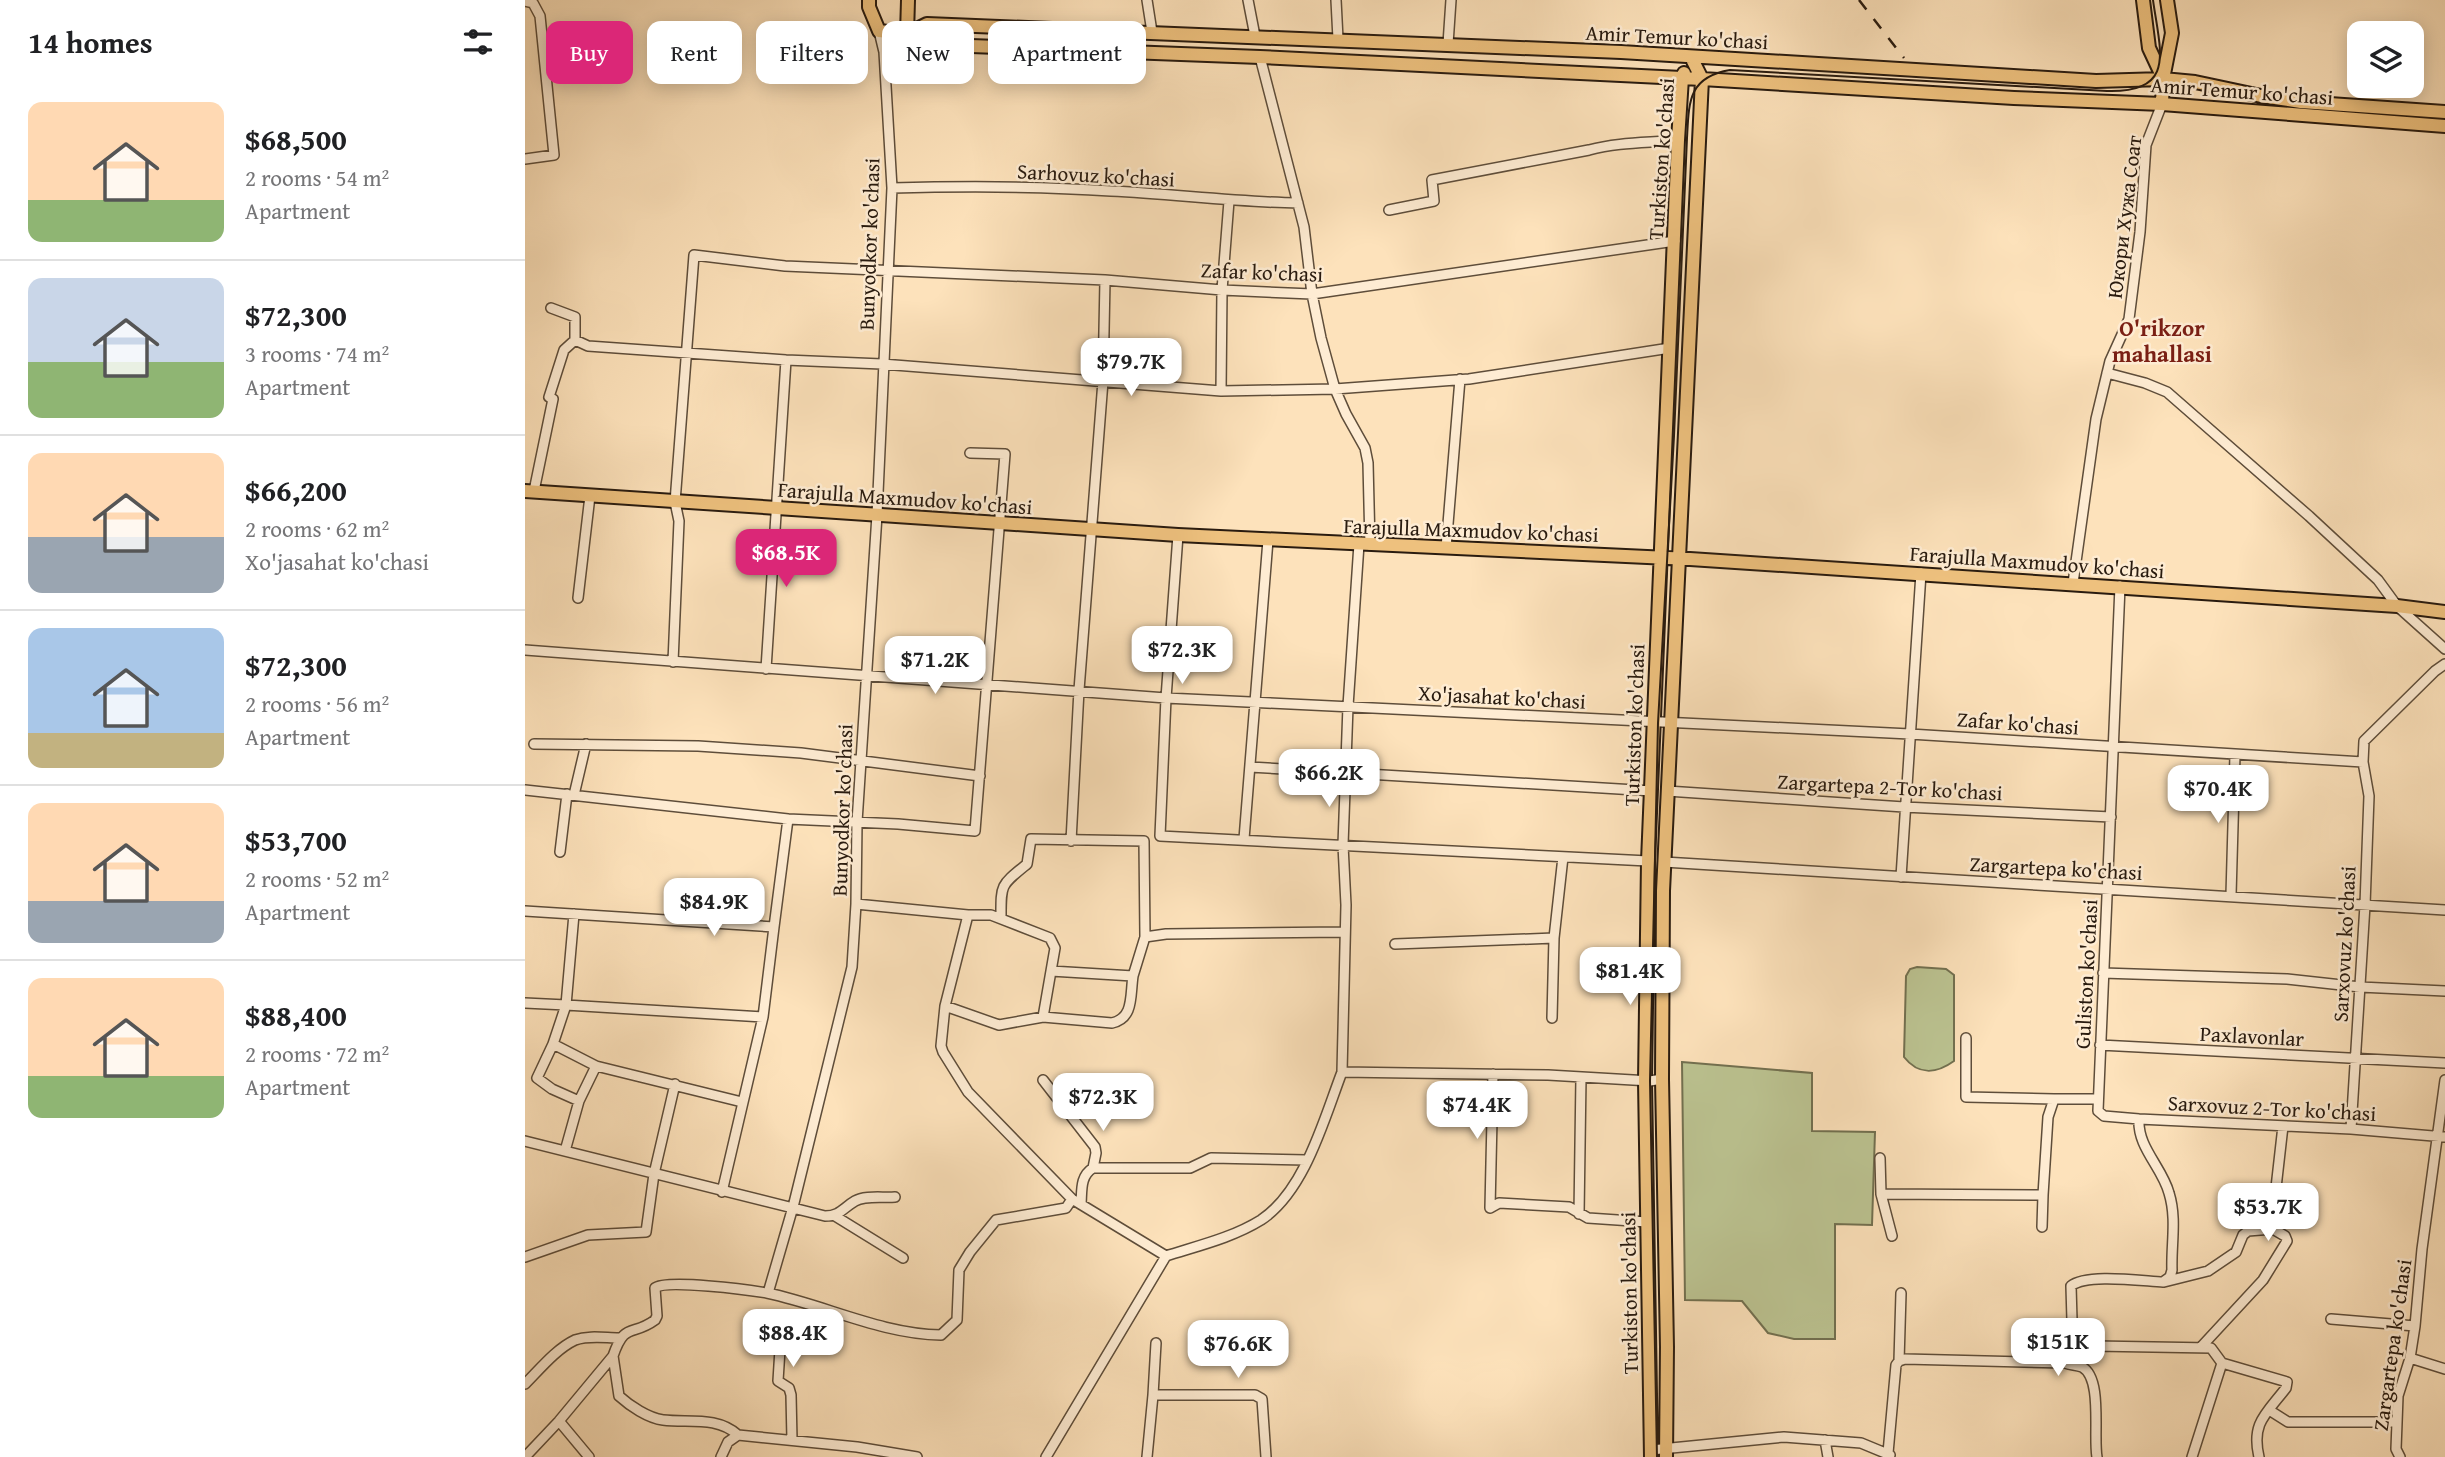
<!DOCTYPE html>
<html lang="en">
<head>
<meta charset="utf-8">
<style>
  body { margin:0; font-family:"Gentium Book Plus",serif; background:#f6f6f6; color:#202124; height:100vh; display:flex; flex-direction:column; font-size:26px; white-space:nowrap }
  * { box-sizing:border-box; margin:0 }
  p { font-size:23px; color:#757577 }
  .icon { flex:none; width:38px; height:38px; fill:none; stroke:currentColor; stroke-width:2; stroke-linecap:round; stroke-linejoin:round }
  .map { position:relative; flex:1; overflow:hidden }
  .sheet { display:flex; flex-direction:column; background:#fff; width:525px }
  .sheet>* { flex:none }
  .top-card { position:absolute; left:21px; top:21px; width:665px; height:63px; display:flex; gap:14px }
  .controls { position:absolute; left:1822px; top:21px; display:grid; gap:14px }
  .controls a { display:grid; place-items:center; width:77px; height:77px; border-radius:14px; background:#fff; box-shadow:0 4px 18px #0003; font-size:35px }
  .price { position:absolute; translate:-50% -60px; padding:0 16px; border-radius:14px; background:#fff; color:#222; font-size:23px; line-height:46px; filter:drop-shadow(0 2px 4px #0008) }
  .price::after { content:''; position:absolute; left:50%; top:42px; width:21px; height:16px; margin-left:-10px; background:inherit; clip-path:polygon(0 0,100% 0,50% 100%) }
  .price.current { background:#db2777; color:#fff }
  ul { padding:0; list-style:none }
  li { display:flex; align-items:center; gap:21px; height:175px; padding:0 28px }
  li+li { border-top:2px solid #e0e0e0 }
  li span { display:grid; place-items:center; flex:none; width:196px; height:140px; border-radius:14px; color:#555 }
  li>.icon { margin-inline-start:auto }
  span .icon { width:84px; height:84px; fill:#fffc; stroke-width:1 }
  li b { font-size:30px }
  h2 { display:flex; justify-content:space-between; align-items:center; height:84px; padding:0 28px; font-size:30px }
  .chip { padding:0 24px; border-radius:14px; background:#fff; box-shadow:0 4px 18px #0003; font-size:24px; line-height:63px }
  .chip.current { background:#db2777; color:#fff }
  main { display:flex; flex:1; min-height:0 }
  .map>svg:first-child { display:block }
  .green { fill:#bcc492; stroke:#727050; stroke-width:2 }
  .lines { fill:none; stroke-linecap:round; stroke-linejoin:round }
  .minor-casing { stroke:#5e4d3a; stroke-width:12 }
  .major-casing { stroke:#291b0f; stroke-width:16 }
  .minor { stroke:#feecd3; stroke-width:9 }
  .major { stroke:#eec17e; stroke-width:12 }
  .tram { stroke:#291b0f; stroke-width:2 }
  .rail { stroke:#291b0f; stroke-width:2.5; stroke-dasharray:12 12; stroke-linecap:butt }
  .labels { text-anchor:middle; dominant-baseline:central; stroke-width:5; stroke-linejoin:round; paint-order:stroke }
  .street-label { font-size:21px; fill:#291b0f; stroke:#feecd3 }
  .neighbourhood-label { font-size:23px; font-weight:bold; fill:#7a1f14; stroke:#feecd3 }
</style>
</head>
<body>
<main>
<section class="sheet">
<h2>14 homes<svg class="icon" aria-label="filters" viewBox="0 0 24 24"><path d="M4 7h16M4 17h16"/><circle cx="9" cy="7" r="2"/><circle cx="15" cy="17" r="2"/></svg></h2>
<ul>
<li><span style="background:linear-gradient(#ffd9b3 70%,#8fb573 0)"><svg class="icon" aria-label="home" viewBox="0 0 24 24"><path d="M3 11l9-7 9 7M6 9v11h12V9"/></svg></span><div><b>$68,500</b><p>2 rooms · 54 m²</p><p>Apartment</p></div></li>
<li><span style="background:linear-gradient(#c9d6e8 60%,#8fb573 0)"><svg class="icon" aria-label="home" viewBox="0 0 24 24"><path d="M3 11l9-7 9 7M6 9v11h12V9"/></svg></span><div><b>$72,300</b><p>3 rooms · 74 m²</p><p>Apartment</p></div></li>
<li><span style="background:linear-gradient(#ffd9b3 60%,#9aa5b1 0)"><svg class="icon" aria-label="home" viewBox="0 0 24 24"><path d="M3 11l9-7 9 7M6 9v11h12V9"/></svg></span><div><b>$66,200</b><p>2 rooms · 62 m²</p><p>Xo'jasahat ko'chasi</p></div></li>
<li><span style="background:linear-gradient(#a9c7e8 75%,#c2b280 0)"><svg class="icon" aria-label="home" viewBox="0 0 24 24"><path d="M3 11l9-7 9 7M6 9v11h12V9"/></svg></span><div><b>$72,300</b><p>2 rooms · 56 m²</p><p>Apartment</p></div></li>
<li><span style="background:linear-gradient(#ffd9b3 70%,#9aa5b1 0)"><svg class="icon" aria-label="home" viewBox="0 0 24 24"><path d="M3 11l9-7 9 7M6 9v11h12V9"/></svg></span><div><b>$53,700</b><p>2 rooms · 52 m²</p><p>Apartment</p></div></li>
<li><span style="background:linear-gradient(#ffd9b3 70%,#8fb573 0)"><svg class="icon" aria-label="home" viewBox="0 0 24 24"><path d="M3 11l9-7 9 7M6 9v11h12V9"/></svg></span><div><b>$88,400</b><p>2 rooms · 72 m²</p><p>Apartment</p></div></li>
</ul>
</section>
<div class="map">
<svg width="1920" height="1457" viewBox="0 0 1920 1457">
  <rect width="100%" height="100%" fill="#fde2bb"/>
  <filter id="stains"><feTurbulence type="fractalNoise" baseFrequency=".00286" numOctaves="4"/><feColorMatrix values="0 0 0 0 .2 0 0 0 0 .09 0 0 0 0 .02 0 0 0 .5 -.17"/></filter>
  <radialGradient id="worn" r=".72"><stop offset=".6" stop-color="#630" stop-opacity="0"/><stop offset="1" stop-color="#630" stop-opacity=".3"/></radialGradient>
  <!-- green -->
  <path class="green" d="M1392 967 1421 969 1429 975V1061C1411 1074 1393 1075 1379 1057L1381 976 1385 969Z
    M1157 1062 1287 1073V1131L1350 1132 1347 1225 1310 1224V1339H1269L1243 1333 1217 1301 1160 1300Z"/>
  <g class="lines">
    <defs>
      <path id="minor" d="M622 0 627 32
        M723 0 730 36
        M811 0 813 39
        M0 1 8 3 15 16 29 155 0 159
        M923 44 926 0
        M735 57 779 227 787 294 796 338 810 389 821 414 840 448 843 463 845 545
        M367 188C440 186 513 186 586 191 649 194 710 202 773 203
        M864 210 909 201 907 180 1064 150C1094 142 1122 143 1153 140
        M26 308 50 317V340L63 346 261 360 357 364 696 391 810 389 944 379 1145 348
        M1582 373 1620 383 1642 392 1784 516 1853 580 1872 606 1920 649
        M696 391 697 290 704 201
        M9 491 28 399 24 397 39 350 50 340
        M653 535 641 698 635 836 1123 861
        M921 548 935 379
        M1548 583 1571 419 1585 361 1604 319 1615 232 1621 145 1637 104
        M1595 586 1573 1111 1579 1116 1614 1119 1826 1129 1920 1137
        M53 598 65 496
        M0 650 641 698 1385 734 1838 762
        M148 662 154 521 150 502 169 255 260 266 580 280 697 290 787 294 1150 241
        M241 669 261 360
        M9 744 173 746 276 753 455 776
        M725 767 1127 791
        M0 790 263 819 373 824 450 831 480 454 445 453
        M1142 791 1379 807 1586 817
        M49 795 61 744
        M719 839 743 540
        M546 841 554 690 578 381 580 280
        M35 852 42 794
        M1139 862 1920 910
        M1376 877 1396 573
        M1706 895 1710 755
        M331 904 443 915 420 1006 416 1046 418 1052 443 1092 547 1199 641 1256
        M0 911 249 927 263 819
        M476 918C476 884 475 886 502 864L506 839 619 841 620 937
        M870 944 1029 938
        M1578 973 1762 979 1835 987 1920 991
        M608 976 620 937 641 934 819 932
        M0 1003 41 1005 49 914
        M420 1006 474 1025 518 1017 587 1023C609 1018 605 996 608 976L526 971 530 948 525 938 466 915H443
        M518 1017 526 971
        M1027 1018 1029 938 1038 857
        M1441 1038V1097L1529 1099
        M28 1044 12 1078 27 1089 54 1101 40 1151
        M1575 1045 1920 1063
        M817 1072 821 905 818 845 823 706 834 544
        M968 1074 965 1208 974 1203 1044 1207 1063 1218 1122 1222
        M518 1080 570 1147 571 1153 568 1168C555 1176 557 1190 556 1204
        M54 1101 71 1066
        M217 1102 71 1066 28 1044 41 1005 238 1017
        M1826 1129 1840 905 1844 796 1838 762 1839 741 1910 671 1920 664
        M0 1141 300 1216C315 1216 318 1208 330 1201 340 1195 358 1198 370 1197
        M1355 1158 1356 1194 1518 1195 1523 1117 1529 1099H1573
        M568 1168H665L686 1158 781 1160
        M197 1192 238 1017 249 927
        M1356 1194 1367 1236
        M1054 1214 1056 1077
        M310 1216 378 1258
        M1517 1227 1518 1195
        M0 1257 63 1235 121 1232 129 1174 150 1084
        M1639 1282 1683 1271 1711 1252 1718 1235 1723 1231 1748 1229
        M243 1293 268 1207 327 967 331 904 332 822 352 515 367 188 359 52 354 31
        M1806 1319 1890 1326
        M631 1343 628 1395H730L737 1399 741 1457
        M1676 1347 1738 1280 1762 1241 1760 1236 1748 1229 1747 1223 1758 1126
        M1548 1355 1546 1286C1561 1273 1617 1281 1638 1282L1645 1277 1647 1270C1646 1244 1652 1219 1644 1193 1637 1167 1612 1147 1614 1119
        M88 1356C100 1321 107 1337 130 1320L132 1316 130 1288C141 1279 224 1290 242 1293 300 1305 356 1334 416 1335L432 1320 434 1270 445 1252 471 1220 541 1208 547 1199
        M1885 1358 1920 1369
        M1374 1361 1376 1293
        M1540 1363C1545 1365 1552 1365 1557 1367 1578 1378 1568 1436 1572 1457
        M0 1384C15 1369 31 1349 50 1340 64 1335 80 1338 94 1338
        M1744 1410 1763 1422H1871
        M34 1421 64 1457
        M267 1440 266 1395 264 1388 253 1381 256 1333 268 1321 284 1316 286 1307
        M1300 1440 1303 1457
        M1126 1450 1259 1437 1336 1443 1365 1455
        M1363 1453 1371 1365 1374 1361 1380 1359 1540 1363 1557 1348 1570 1346 1686 1348 1697 1363 1762 1382 1761 1388C1741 1414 1726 1423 1734 1457
        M0 1457 34 1421 88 1356 94 1396C105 1406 123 1418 138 1420 164 1423 192 1416 213 1435L332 1447 392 1457
        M196 1457 203 1442 213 1435
        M521 1457 641 1256C672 1246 707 1238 736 1220 780 1191 799 1119 817 1072L1023 1075 1125 1081 1137 1079
        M622 1457 628 1395
        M1667 1457 1697 1363
        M1875 1457 1871 1449 1873 1396 1885 1358 1890 1326 1897 1249 1920 1080"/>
      <path id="major" d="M344 0V7L354 31 382 34 402 24 1096 52 1571 81 1638 79 1670 82 1736 96 1776 102 1920 112
        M1618 0 1624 48 1638 78
        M382 34 392 44 735 57 1177 79 1489 98 1637 104 1920 126
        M382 34 383 0
        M1637 104 1638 79 1647 33 1642 0
        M0 491 653 535 1165 559 1872 606 1920 612
        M1126 1457 1120 1081 1123 861 1153 140 1157 78 1159 73
        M1141 1457 1142 1347 1137 1079 1138 891 1177 79 1166 57"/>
    </defs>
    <!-- minor casing -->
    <use href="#minor" class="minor-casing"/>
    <!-- major casing -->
    <use href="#major" class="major-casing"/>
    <!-- minor -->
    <use href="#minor" class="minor"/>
    <!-- major -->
    <use href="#major" class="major"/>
    <!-- tram -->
    <path class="tram" d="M1132 1457 1125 1081 1133 723 1149 436 1162 138C1164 102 1163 77 1205 70L1582 91C1652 93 1635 51 1628 0"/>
    <!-- rail -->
    <path class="rail" d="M1334 0 1379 58"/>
  </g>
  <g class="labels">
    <!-- street labels -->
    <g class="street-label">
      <text transform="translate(1152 37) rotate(3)">Amir Temur ko'chasi</text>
      <text transform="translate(1717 91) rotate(4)">Amir Temur ko'chasi</text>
      <text transform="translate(1136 159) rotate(-86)">Turkiston ko'chasi</text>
      <text transform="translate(571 175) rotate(3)">Sarhovuz ko'chasi</text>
      <text transform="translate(1599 217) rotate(-83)">Юкори Хужа Соат</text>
      <text transform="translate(344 244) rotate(-88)">Bunyodkor ko'chasi</text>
      <text transform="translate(737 272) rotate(2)">Zafar ko'chasi</text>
      <text transform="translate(380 498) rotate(4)">Farajulla Maxmudov ko'chasi</text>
      <text transform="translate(946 530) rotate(2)">Farajulla Maxmudov ko'chasi</text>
      <text transform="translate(1512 562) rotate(4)">Farajulla Maxmudov ko'chasi</text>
      <text transform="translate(977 697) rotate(3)">Xo'jasahat ko'chasi</text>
      <text transform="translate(1493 723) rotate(4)">Zafar ko'chasi</text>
      <text transform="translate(1109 725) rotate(-88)">Turkiston ko'chasi</text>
      <text transform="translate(1365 787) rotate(3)">Zargartepa 2-Tor ko'chasi</text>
      <text transform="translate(317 810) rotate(-88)">Bunyodkor ko'chasi</text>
      <text transform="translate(1531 868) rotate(3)">Zargartepa ko'chasi</text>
      <text transform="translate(1819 944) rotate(-87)">Sarxovuz ko'chasi</text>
      <text transform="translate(1561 974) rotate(-87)">Guliston ko'chasi</text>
      <text transform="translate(1727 1036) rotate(3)">Paxlavonlar</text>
      <text transform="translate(1747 1108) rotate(3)">Sarxovuz 2-Tor ko'chasi</text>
      <text transform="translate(1104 1293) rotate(-91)">Turkiston ko'chasi</text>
      <text transform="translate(1867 1345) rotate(-82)">Zargartepa ko'chasi</text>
    </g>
    <!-- neighbourhood labels -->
    <g class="neighbourhood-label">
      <text x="1637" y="327">O'rikzor<tspan x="1637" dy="26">mahallasi</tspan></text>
    </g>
  </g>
  <rect width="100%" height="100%" filter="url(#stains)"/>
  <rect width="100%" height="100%" fill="url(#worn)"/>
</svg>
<div class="controls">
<a><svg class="icon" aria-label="layers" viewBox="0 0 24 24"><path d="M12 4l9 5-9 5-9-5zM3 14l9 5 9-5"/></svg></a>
</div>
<b class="price" style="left:606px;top:398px">$79.7K</b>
<b class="price current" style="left:261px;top:589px">$68.5K</b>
<b class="price" style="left:657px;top:686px">$72.3K</b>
<b class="price" style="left:410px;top:696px">$71.2K</b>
<b class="price" style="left:804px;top:809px">$66.2K</b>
<b class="price" style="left:1693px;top:825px">$70.4K</b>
<b class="price" style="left:189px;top:938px">$84.9K</b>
<b class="price" style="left:1105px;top:1007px">$81.4K</b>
<b class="price" style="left:578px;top:1133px">$72.3K</b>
<b class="price" style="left:952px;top:1141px">$74.4K</b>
<b class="price" style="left:1743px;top:1243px">$53.7K</b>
<b class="price" style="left:268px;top:1369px">$88.4K</b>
<b class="price" style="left:1533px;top:1378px">$151K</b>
<b class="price" style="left:713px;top:1380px">$76.6K</b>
<div class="top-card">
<a class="chip current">Buy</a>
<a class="chip">Rent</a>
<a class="chip">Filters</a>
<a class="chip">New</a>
<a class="chip">Apartment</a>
</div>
</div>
</main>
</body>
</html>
